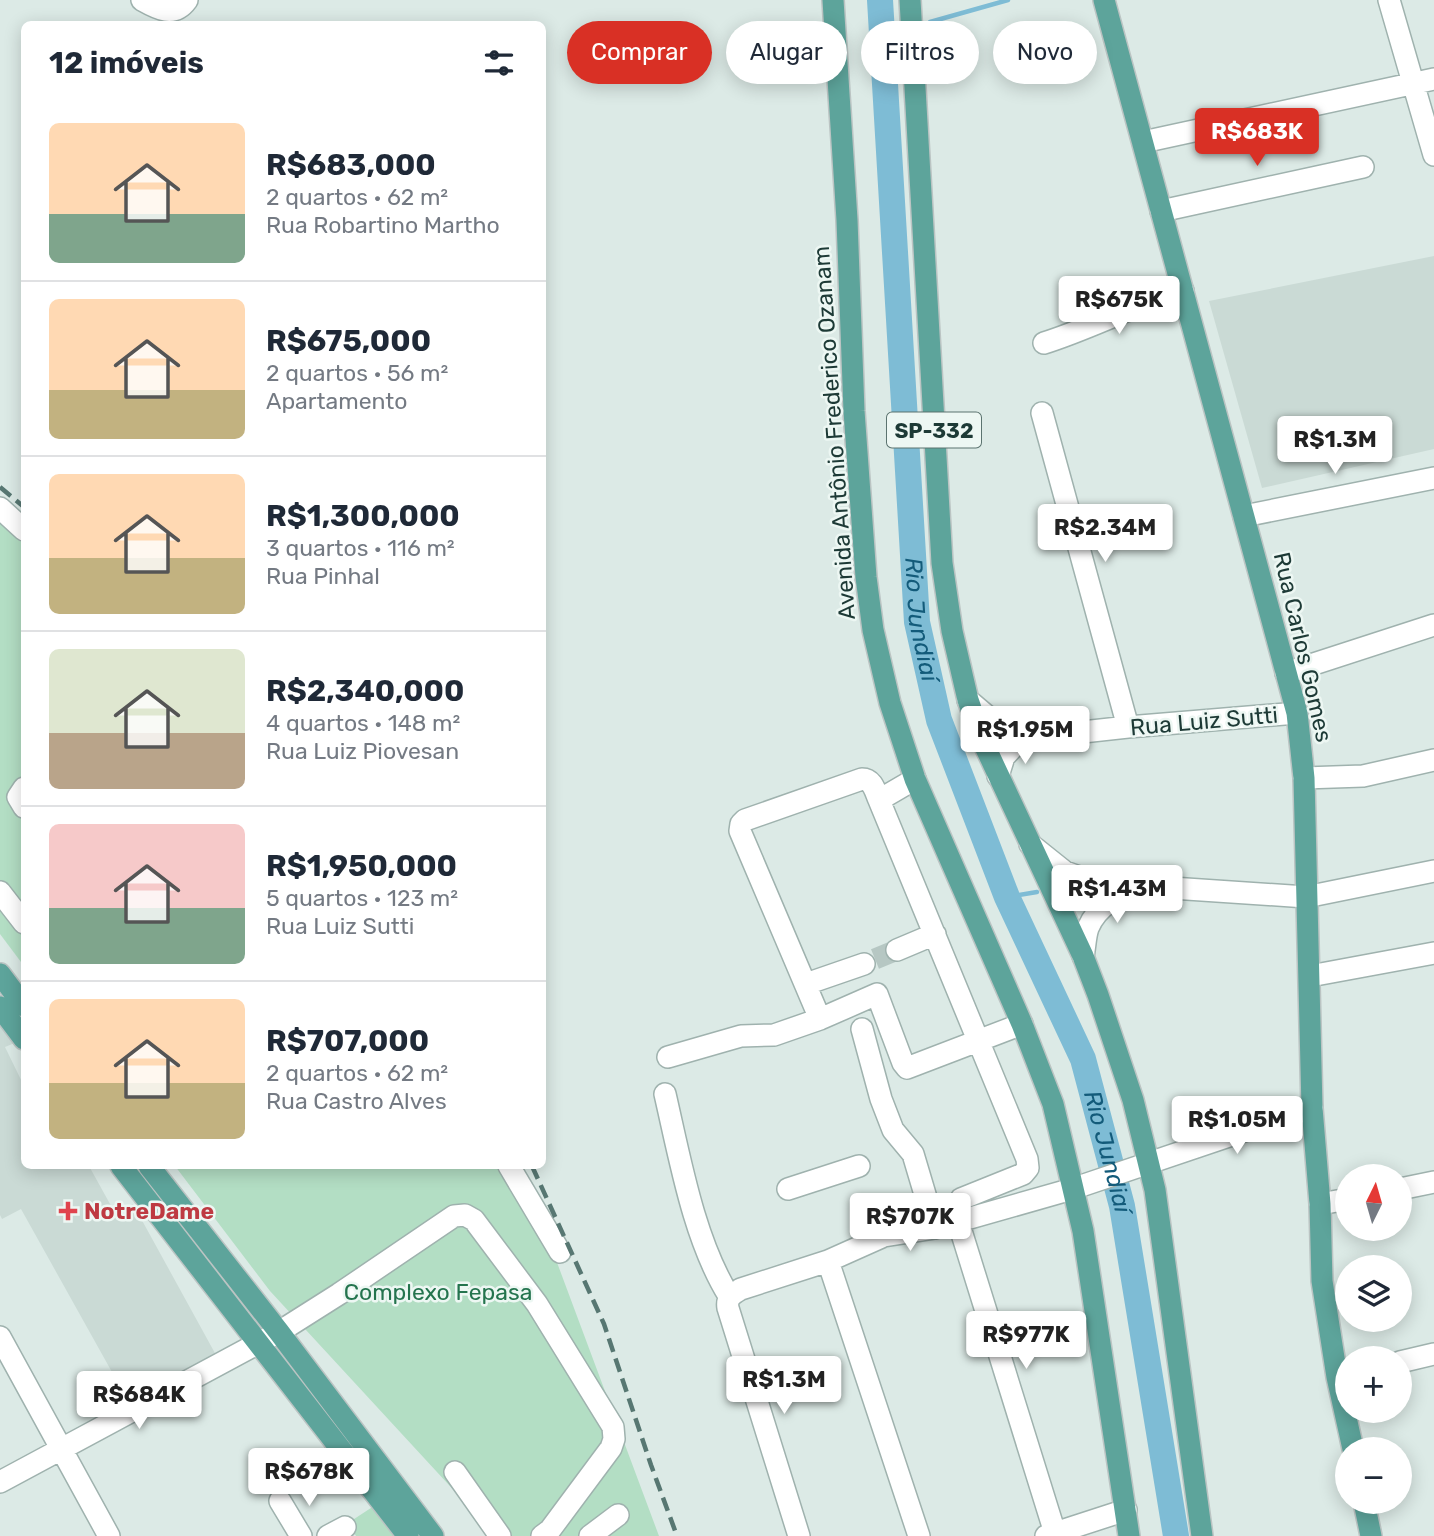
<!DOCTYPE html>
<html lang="pt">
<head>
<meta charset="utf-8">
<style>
  body { margin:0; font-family:Rubik,sans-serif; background:#f6f6f7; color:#1f2937; height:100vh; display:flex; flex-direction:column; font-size:26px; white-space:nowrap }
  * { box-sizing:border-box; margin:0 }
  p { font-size:23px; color:#747a83 }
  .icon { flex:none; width:38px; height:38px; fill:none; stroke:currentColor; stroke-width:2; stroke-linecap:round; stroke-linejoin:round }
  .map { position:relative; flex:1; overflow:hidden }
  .panel { position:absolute; left:21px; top:21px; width:525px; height:1148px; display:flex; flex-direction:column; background:#fff; border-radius:10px; box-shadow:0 4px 18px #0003 }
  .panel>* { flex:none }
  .top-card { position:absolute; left:567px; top:21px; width:665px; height:63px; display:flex; gap:14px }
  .needle { width:46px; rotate:5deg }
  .tools { position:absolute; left:1335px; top:1164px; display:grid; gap:14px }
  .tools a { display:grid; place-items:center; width:77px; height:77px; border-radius:50%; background:#fff; box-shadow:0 4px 18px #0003; font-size:35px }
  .price { position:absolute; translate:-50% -60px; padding:0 16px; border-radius:7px; background:#fff; color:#222; font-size:23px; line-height:46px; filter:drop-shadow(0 2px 4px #0008) }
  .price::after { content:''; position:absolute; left:50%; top:42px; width:21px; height:16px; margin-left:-10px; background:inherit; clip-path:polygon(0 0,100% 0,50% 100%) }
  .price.selected { background:#d93025; color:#fff }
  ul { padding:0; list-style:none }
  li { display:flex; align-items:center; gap:21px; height:175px; padding:0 28px }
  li+li { border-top:2px solid #e0e1e3 }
  li span { display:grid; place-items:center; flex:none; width:196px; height:140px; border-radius:10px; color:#555 }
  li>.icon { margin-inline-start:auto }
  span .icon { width:84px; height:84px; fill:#fffc; stroke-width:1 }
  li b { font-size:30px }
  h2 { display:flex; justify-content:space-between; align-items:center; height:84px; padding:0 28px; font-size:30px }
  .tag { padding:0 24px; border-radius:32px; background:#fff; box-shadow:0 4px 18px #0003; font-size:24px; line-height:63px }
  .tag.selected { background:#d93025; color:#fff }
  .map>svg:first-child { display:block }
  .built { fill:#cadad5 }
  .green { fill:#b3dec4 }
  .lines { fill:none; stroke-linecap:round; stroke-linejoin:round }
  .stream { stroke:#7ebcd5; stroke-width:4.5 }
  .river { stroke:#7ebcd5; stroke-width:26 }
  .minor-tunnel { stroke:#b6c7c3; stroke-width:21; stroke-dasharray:21 10; stroke-linecap:butt }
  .minor-casing { stroke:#9fb2ae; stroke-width:24 }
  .major-casing { stroke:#bbc4c3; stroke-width:24 }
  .minor { stroke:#fff; stroke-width:21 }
  .major { stroke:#5da49b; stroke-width:21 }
  .rail { stroke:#577772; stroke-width:4.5; stroke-dasharray:14 7; stroke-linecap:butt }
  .health-dot { fill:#e0444e; stroke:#edf7f3; stroke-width:2.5 }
  .labels { text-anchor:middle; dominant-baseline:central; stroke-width:5; stroke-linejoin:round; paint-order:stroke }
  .shield { fill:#edf7f3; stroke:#5b736f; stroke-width:2 }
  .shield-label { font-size:21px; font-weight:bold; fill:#1d3a36 }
  .street-label { font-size:23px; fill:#1d3a36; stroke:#edf7f3 }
  .health-label { font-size:23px; font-weight:bold; fill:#be3a42; stroke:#edf7f3; text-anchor:start }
  .park-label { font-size:23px; fill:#24744e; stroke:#edf7f3 }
  .water-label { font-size:24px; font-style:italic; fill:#135b7a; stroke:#edf7f3 }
</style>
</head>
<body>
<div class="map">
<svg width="1434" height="1536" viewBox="0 0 1434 1536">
  <rect width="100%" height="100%" fill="#dceae6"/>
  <!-- built -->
  <path class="built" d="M1434 256V449L1262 488 1209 301Z
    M0 1020 17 1042 5 1047 24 1086V1166H89L115 1213 133 1204 216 1355 127 1399 21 1209 2 1219 0 1215Z"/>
  <!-- green -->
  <path class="green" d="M0 498 24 523V966L0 934Z
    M175 1166H518L546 1233 659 1536H496L270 1291Z
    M377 1504 400 1536H356L348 1523Z"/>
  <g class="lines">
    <!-- stream -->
    <path class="stream" d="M930 22 1008 0
      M882 35 896 31
      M1007 897 1037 892"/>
    <!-- river -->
    <path class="river" id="s1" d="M880 0 917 622 939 720 1007 897 1083 1059 1122 1206 1176 1536"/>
    <!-- minor-tunnel -->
    <path class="minor-tunnel" d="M875 959 897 950"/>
    <defs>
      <path id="minor" d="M142 0C158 9 174 18 187 0
        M1389 0 1434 155
        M1143 142 1434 79
        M1161 211 1363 167
        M1044 343C1092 328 1135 304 1183 291
        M1042 413 1128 727
        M0 508 24 530
        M1244 516 1434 478
        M1286 673 1434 625
        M968 700 995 723 1028 738
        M998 776 1004 757 1014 746 1028 738 1128 727 1297 713
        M1304 778 1363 776 1434 760
        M24 788 18 797 24 807
        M879 800 915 779
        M1030 844 1065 872 1082 878 1142 886 1306 897 1434 871
        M0 892 24 923
        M897 950 935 934
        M1083 956C1085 948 1085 936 1088 928 1098 904 1120 895 1142 886
        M1310 976 1434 953
        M806 984 864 964
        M820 1019 740 831 741 824 745 820 862 779C873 779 875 791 879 800L1027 1159 1028 1168 1023 1174 961 1199 956 1208 958 1221 1055 1533
        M862 1029 881 1099 893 1130 913 1154 935 1228
        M668 1057 741 1036 774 1035 820 1019 877 994 903 1063 907 1068 1022 1024
        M665 1094C680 1159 694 1240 729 1296
        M509 1166 560 1252
        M788 1189 859 1166
        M1400 1189 1434 1182
        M1320 1204 1348 1199
        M828 1261 919 1536
        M0 1337 109 1536
        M1400 1362 1434 1354
        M455 1472 500 1536
        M0 1482 279 1332 339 1294 454 1216 465 1215 474 1220 537 1304 613 1427 614 1439 611 1448 550 1530 542 1536
        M280 1501 301 1536
        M328 1536 345 1527
        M590 1536 618 1515
        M799 1536 728 1308C726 1297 733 1294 741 1289L828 1261 884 1236 935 1228 1072 1189 1312 1108
        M1046 1536 1126 1510"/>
      <path id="major" d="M833 0 847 220 854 411 866 577 873 630 890 703 915 779 1022 1024 1053 1104 1083 1231 1129 1536
        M910 0 942 563 952 631 968 700 982 740 1083 956 1098 995 1133 1100 1155 1190 1202 1536
        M1104 0 1297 713 1304 778 1312 1108 1320 1204 1322 1281 1337 1377 1353 1449
        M0 974 24 1006
        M0 1007 24 1039
        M121 1166 408 1536
        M149 1166 279 1332 433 1536
        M1364 1502 1371 1536"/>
    </defs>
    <!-- minor casing -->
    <use href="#minor" class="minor-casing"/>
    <!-- major casing -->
    <use href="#major" class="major-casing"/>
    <!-- minor -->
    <use href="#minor" class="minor"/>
    <!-- major -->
    <use href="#major" class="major"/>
    <!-- rail -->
    <path class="rail" d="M0 487 24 507
      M532 1166 604 1324 651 1465 677 1536"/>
  </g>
  <!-- markers -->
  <path class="health-dot" d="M64.5 1200.5h7v7h7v7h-7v7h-7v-7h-7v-7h7z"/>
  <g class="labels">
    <!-- shield labels -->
    <rect class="shield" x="887" y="412.5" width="94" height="35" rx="5"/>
    <g class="shield-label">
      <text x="934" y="430">SP-332</text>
    </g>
    <!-- street labels -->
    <g class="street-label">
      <text transform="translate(834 433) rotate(-94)">Avenida Antônio Frederico Ozanam</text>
      <text transform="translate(1303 647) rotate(77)">Rua Carlos Gomes</text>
      <text transform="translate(1204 721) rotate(-5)">Rua Luiz Sutti</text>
    </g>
    <!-- health labels -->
    <g class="health-label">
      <text x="84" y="1211">NotreDame</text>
    </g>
    <!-- park labels -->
    <g class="park-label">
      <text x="438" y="1292">Complexo Fepasa</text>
    </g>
    <!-- water labels -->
    <g class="water-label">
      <text stroke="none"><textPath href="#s1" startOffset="621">Rio Jundiaí</textPath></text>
      <text stroke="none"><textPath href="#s1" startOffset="1188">Rio Jundiaí</textPath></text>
    </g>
  </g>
</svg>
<div class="tools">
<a><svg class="needle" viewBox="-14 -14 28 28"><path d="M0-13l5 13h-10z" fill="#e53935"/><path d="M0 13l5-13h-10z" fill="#747a83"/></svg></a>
<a><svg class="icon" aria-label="layers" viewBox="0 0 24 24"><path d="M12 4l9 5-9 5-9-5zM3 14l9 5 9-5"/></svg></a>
<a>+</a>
<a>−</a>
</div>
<b class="price selected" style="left:1257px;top:168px">R$683K</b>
<b class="price" style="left:1119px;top:336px">R$675K</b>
<b class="price" style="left:1335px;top:476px">R$1.3M</b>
<b class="price" style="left:1105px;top:564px">R$2.34M</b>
<b class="price" style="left:1025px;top:766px">R$1.95M</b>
<b class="price" style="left:1117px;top:925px">R$1.43M</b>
<b class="price" style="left:1237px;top:1156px">R$1.05M</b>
<b class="price" style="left:910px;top:1253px">R$707K</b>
<b class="price" style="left:1026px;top:1371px">R$977K</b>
<b class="price" style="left:784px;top:1416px">R$1.3M</b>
<b class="price" style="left:139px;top:1431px">R$684K</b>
<b class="price" style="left:309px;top:1508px">R$678K</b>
<div class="top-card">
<a class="tag selected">Comprar</a>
<a class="tag">Alugar</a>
<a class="tag">Filtros</a>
<a class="tag">Novo</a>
</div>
<section class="panel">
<h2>12 imóveis<svg class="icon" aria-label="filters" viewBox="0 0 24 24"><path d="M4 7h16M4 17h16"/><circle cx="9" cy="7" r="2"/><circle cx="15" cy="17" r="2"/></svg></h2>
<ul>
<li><span style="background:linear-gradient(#ffd9b3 65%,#7fa58c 0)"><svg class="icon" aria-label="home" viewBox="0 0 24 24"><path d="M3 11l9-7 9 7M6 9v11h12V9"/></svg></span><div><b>R$683,000</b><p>2 quartos · 62 m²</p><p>Rua Robartino Martho</p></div></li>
<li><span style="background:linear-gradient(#ffd9b3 65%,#c2b280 0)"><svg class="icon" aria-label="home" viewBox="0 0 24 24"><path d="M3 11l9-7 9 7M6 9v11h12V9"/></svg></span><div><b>R$675,000</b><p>2 quartos · 56 m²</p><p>Apartamento</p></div></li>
<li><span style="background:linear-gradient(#ffd9b3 60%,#c2b280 0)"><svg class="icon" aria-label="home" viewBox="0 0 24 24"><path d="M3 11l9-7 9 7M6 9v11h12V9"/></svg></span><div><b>R$1,300,000</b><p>3 quartos · 116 m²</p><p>Rua Pinhal</p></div></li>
<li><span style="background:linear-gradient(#dfe7d0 60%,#b9a48a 0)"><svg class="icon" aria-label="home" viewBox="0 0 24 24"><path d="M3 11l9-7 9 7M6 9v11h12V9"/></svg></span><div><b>R$2,340,000</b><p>4 quartos · 148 m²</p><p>Rua Luiz Piovesan</p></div></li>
<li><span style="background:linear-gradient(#f6c9c9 60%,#7fa58c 0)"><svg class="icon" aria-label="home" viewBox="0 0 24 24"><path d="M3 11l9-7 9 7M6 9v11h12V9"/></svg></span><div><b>R$1,950,000</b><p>5 quartos · 123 m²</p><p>Rua Luiz Sutti</p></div></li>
<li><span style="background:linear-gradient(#ffd9b3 60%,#c2b280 0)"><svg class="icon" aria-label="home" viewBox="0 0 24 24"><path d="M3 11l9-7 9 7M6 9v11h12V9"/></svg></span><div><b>R$707,000</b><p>2 quartos · 62 m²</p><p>Rua Castro Alves</p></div></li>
</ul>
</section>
</div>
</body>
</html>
